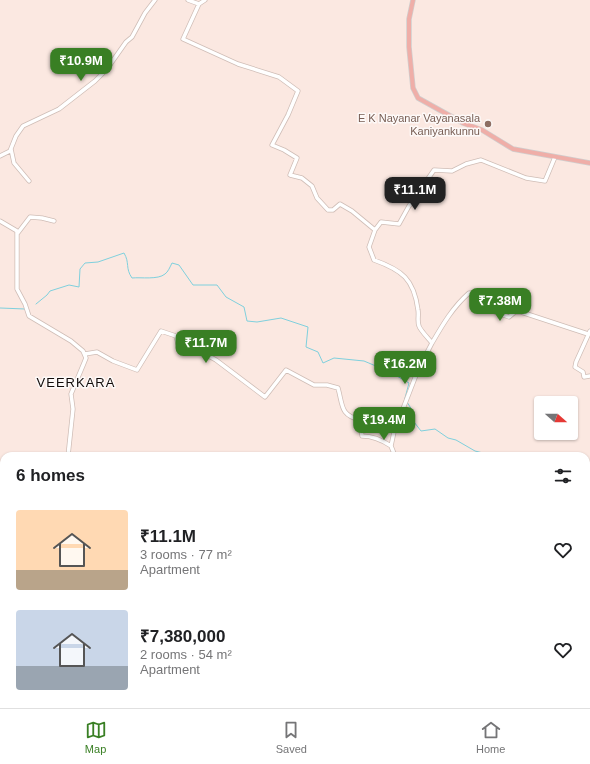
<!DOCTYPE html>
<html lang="en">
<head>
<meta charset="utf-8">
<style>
  body { margin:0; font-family:Helvetica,sans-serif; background:#f2f2f2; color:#202124; height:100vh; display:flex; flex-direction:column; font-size:15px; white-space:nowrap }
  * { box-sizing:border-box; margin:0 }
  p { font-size:13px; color:#757577 }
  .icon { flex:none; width:22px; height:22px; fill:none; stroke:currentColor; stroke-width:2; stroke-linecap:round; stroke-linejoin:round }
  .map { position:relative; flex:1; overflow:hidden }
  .details { position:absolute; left:0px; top:452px; width:590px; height:256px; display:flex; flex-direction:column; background:#fff; border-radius:12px 12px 0 0; box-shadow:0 1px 3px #0004 }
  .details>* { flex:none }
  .needle { width:26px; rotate:111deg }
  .tools { position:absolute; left:534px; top:396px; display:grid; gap:8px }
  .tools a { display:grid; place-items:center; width:44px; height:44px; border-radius:4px; background:#fff; box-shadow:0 1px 3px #0004; font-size:20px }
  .price { position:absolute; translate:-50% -34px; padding:0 9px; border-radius:8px; background:#397f24; color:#fff; font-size:13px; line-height:26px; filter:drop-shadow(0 1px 2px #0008) }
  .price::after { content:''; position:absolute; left:50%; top:24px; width:12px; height:9px; margin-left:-6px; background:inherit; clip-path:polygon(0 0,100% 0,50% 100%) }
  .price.active { background:#222; color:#fff }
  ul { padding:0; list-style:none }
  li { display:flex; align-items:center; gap:12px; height:100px; padding:0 16px }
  li span { display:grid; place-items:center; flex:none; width:112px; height:80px; border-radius:4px; color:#555 }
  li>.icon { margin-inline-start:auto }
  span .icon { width:48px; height:48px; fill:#fffc; stroke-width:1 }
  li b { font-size:17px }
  h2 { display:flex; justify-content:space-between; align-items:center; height:48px; padding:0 16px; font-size:17px }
  .tab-bar { display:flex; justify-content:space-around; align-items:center; height:56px; border-top:1px solid #e0e0e0; background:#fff; font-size:11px; color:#757577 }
  .tab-bar a { display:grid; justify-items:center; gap:2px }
  .tab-bar .active { color:#397f24 }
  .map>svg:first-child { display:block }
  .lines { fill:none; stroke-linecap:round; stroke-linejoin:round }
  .stream { stroke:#7fd0dd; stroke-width:1 }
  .minor-casing { stroke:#cfbdb6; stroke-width:5 }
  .major-casing { stroke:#d0cece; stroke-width:5.5 }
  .minor { stroke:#fff; stroke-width:3.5 }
  .major { stroke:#efaea8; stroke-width:4 }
  .education-dot { fill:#8d6e63; stroke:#fdf9f8; stroke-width:1.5 }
  .labels { text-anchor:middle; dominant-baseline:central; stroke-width:3; stroke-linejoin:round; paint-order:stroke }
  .education-label { font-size:11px; fill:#785e54; stroke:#fdf9f8; text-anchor:end }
  .quarter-label { font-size:13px; letter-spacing:1px; fill:#120c0a; stroke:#fdf9f8 }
</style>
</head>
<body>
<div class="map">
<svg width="590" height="708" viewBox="0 0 590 708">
  <rect width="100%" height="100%" fill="#fbe8e1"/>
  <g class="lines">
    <!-- stream -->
    <path class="stream" d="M36 304 47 295 50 291 69 285 79 287 80 269 85 263 98 262 124 253C130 263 125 268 132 278 141 277 158 280 165 274 168 272 170 267 172 263L179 265 193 285H217L226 297 244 307 247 321 257 322 281 318 308 327 306 347 318 352 323 363 334 358 364 361 390 372 409 383 405 398V399
      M0 308 25 309
      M407 402 412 410 411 418 421 431 435 429 448 438 456 440 475 451 483 453 487 456
      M586 538 590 549"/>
    <defs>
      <path id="minor" d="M188 0 199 4 205 0
        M199 4 183 39 238 64 279 77 298 91 288 115 272 145 284 150 297 158 290 175 302 178 312 186 317 198 328 210H333L340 204 352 211 375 230 381 222 399 224 409 206 434 170 452 171 466 164 481 160 526 178 545 181 555 157
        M11 149 14 163 29 181
        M0 156 10 151 16 136 23 126 59 109 95 81 107 69 126 42 132 37 145 13 155 0
        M0 221 17 231V289L25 304 29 316 71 341 83 351 86 358 84 363 71 394 73 409 68 456
        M375 230 369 247 374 260C402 270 414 279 418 310 419 315 417 321 419 326 420 330 429 339 432 343L418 370 394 432 391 446 395 456
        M17 234 30 217 42 218 54 221
        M590 331 576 362 575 367 583 372 584 377 590 376
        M432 343C443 324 453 307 469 293L476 295 492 311 509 317 515 312H521L588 334
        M85 354 97 352 113 361 137 370 161 331 176 336 178 344 205 354 216 360 265 397 286 370 314 385H327L338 388C343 406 340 415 360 420L362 436C373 436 382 440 391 446
        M586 690 590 691
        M149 704 157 708
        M543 704 551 708
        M506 706 514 708
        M68 708 69 704
        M536 708 541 704
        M564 708 568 704"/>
      <path id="major" d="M413 0 409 19V47L413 88 418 98 463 123 482 130 513 149 590 163
        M0 628 4 630
        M93 704V708
        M505 708 507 704"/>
    </defs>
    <!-- minor casing -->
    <use href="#minor" class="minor-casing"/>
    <!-- major casing -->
    <use href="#major" class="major-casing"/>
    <!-- minor -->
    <use href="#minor" class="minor"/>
    <!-- major -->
    <use href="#major" class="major"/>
  </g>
  <!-- markers -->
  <circle class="education-dot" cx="488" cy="124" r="4"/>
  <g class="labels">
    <!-- education labels -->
    <g class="education-label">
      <text x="480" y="118">E K Nayanar Vayanasala<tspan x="480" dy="13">Kaniyankunnu</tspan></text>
    </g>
    <!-- quarter labels -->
    <g class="quarter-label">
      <text x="76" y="382">VEERKARA</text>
    </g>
  </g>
</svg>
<div class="tools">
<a><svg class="needle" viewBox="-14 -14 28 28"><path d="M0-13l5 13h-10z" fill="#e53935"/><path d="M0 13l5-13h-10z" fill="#757577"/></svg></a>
</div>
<b class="price" style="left:81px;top:82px">₹10.9M</b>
<b class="price active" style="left:415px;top:211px">₹11.1M</b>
<b class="price" style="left:500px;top:322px">₹7.38M</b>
<b class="price" style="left:206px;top:364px">₹11.7M</b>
<b class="price" style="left:405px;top:385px">₹16.2M</b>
<b class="price" style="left:384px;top:441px">₹19.4M</b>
<section class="details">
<h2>6 homes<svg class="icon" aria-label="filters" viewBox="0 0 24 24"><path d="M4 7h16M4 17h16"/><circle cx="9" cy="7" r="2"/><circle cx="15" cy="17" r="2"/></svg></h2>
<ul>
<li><span style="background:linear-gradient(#ffd9b3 75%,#b9a48a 0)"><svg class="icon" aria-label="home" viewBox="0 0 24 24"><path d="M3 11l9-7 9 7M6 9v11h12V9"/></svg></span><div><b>₹11.1M</b><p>3 rooms · 77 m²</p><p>Apartment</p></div><svg class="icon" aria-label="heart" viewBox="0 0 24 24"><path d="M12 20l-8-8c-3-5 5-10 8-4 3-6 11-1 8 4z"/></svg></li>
<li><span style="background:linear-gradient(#c9d6e8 70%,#9aa5b1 0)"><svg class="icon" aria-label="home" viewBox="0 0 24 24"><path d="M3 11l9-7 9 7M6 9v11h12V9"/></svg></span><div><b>₹7,380,000</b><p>2 rooms · 54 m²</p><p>Apartment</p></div><svg class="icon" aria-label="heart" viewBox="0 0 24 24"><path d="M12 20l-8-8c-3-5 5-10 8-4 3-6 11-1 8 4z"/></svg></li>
</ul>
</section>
</div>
<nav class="tab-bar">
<a class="active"><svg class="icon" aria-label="map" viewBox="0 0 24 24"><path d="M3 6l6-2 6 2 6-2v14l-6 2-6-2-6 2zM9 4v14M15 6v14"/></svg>Map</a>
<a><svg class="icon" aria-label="saved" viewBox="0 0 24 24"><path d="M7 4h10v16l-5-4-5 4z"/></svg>Saved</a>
<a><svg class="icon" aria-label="home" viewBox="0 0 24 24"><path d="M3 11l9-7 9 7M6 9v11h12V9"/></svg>Home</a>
</nav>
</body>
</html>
